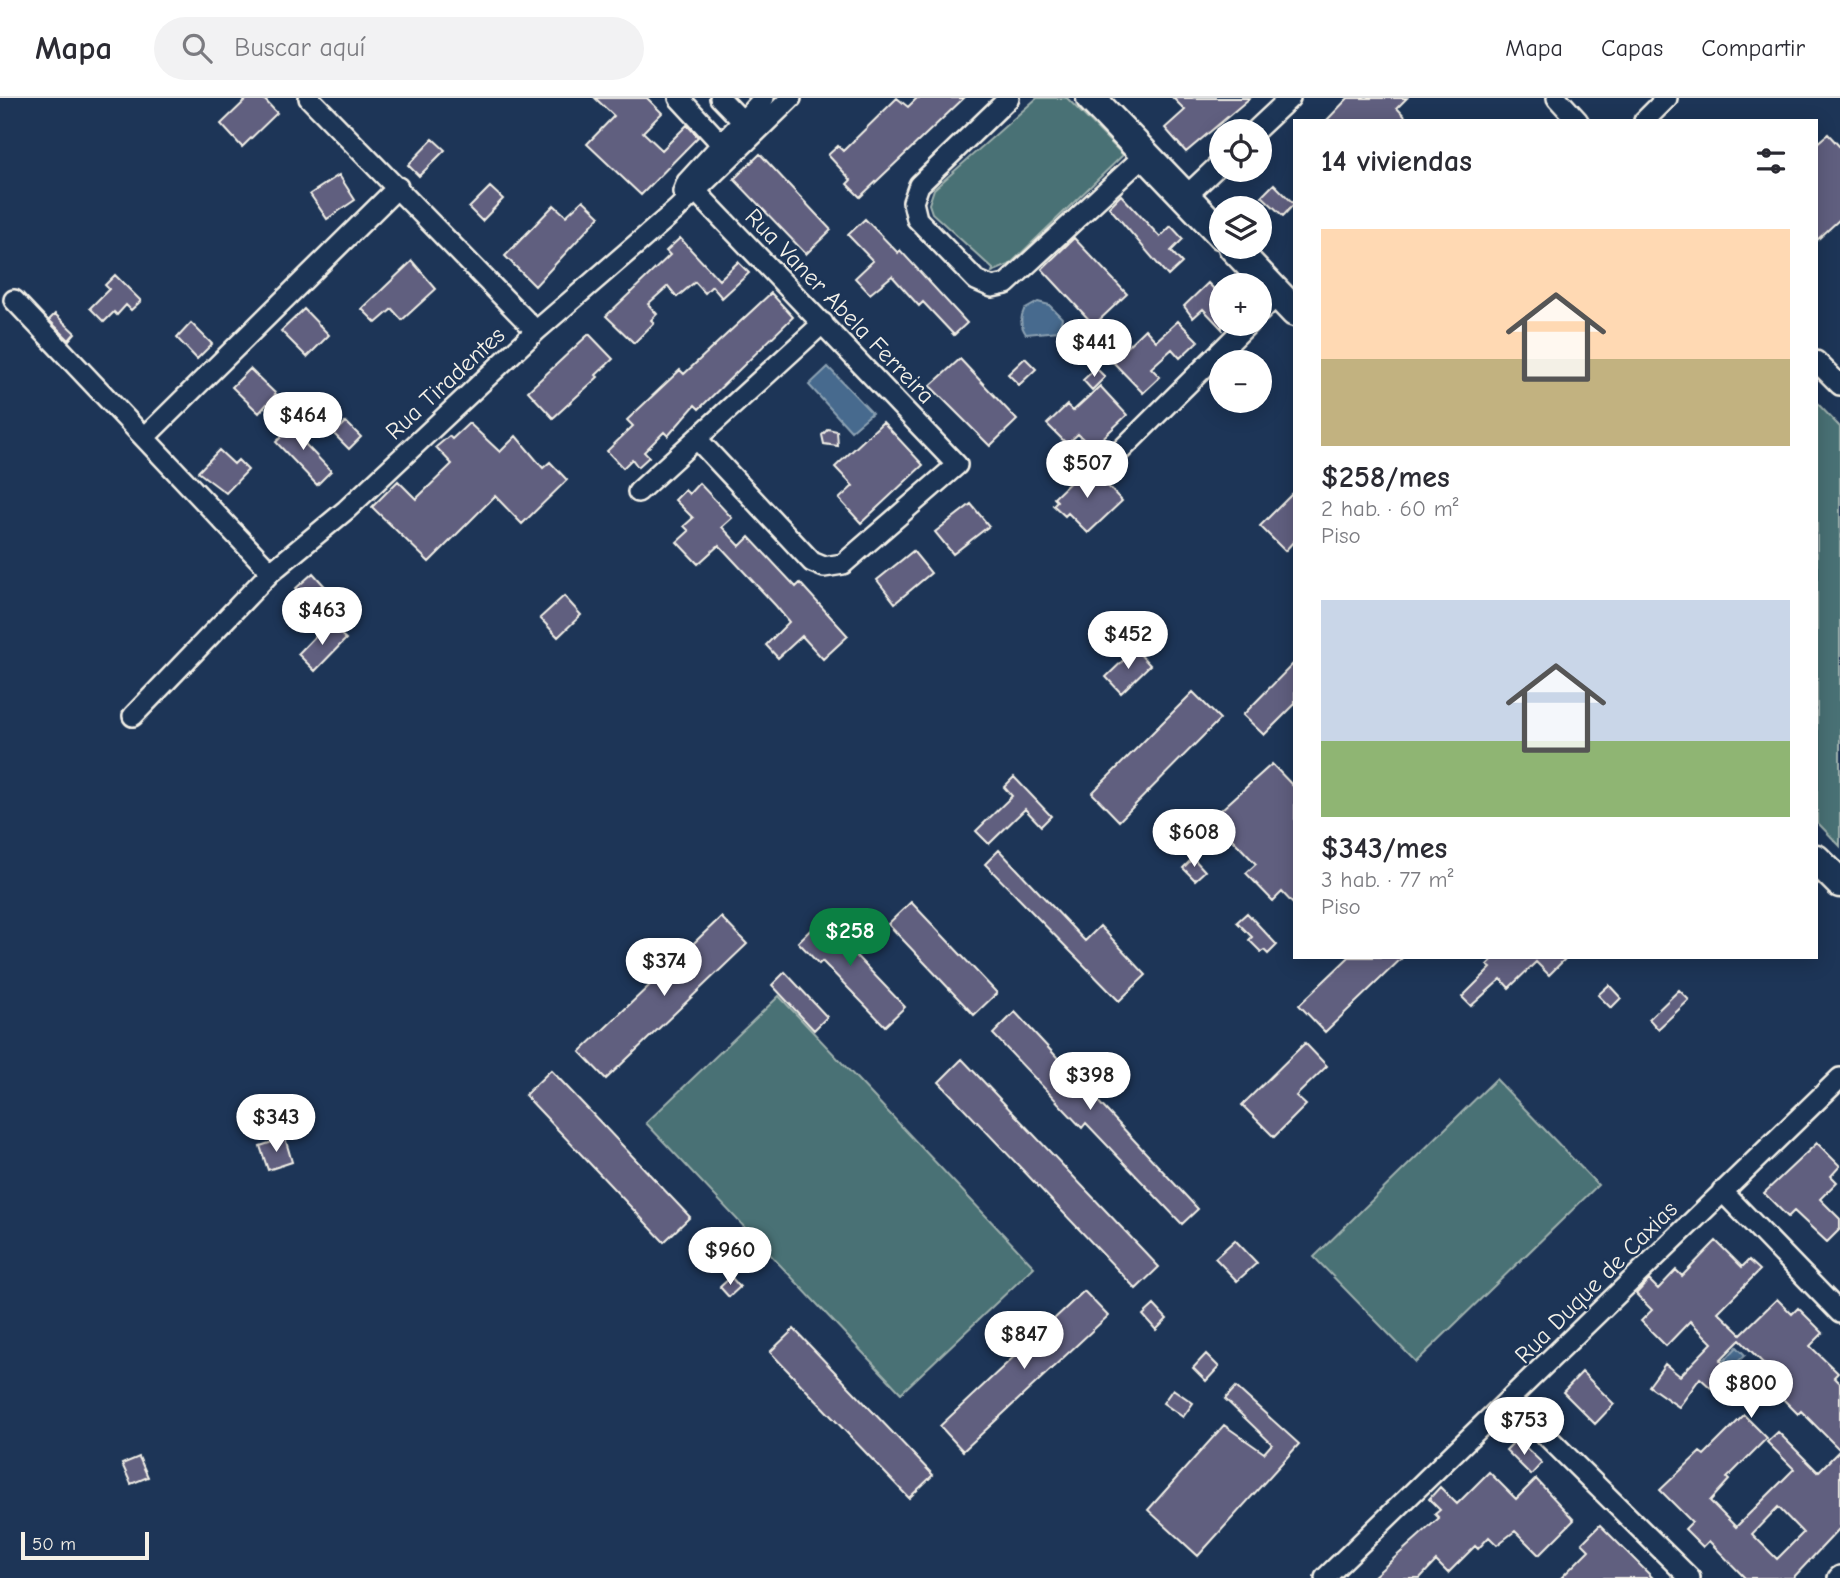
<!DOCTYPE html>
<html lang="es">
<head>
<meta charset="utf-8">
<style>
	body { margin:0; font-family:"Comic Neue",sans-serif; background:#f2f2f3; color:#2b2b33; height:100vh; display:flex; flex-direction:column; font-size:26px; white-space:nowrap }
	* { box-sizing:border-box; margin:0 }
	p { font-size:23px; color:#7c7c81 }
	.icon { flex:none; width:38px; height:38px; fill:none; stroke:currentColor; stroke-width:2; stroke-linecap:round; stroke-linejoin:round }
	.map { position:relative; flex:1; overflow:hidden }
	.side { position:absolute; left:1293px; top:21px; width:525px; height:840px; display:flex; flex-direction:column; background:#fff; border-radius:0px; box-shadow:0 4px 18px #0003 }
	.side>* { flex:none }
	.tools { position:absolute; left:1209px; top:21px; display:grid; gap:14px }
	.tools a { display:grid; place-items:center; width:63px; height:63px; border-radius:50%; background:#fff; box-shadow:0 4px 18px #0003; font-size:35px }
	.scale { position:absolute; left:21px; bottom:18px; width:128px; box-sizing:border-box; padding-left:7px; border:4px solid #f4f1e8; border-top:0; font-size:19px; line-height:24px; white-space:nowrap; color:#f4f1e8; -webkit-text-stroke:5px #1d3557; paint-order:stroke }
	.price { position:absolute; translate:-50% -60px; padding:0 16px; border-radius:24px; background:#fff; color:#222; font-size:23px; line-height:46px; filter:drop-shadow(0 2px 4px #0008) }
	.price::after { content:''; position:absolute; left:50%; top:42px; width:21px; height:16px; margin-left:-10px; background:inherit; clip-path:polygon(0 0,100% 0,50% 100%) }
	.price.current { background:#0b8043; color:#fff }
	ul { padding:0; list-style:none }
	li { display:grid; align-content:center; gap:14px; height:371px; padding:0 28px }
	li span { display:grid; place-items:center; height:217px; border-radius:0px; color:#555 }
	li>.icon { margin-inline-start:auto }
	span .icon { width:126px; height:126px; fill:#fffc; stroke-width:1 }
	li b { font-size:30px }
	h2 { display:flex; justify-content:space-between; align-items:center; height:84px; padding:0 28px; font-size:30px }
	header { display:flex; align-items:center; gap:42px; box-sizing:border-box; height:98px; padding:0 35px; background:#fff; border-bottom:2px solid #e1e1e2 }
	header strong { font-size:33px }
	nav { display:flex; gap:38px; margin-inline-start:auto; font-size:24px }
	.search { width:490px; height:63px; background:#f2f2f3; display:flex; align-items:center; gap:18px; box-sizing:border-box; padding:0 24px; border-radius:38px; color:#7c7c81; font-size:26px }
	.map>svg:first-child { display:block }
</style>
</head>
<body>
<header>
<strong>Mapa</strong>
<div class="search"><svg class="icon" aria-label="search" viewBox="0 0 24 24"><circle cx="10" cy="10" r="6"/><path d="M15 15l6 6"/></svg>Buscar aquí</div>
<nav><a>Mapa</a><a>Capas</a><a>Compartir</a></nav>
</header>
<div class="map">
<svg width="1840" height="1480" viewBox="0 0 1840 1480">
	<rect width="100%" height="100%" fill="#1d3557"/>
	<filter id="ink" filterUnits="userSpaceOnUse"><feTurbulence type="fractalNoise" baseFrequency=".0143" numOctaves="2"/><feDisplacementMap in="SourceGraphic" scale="14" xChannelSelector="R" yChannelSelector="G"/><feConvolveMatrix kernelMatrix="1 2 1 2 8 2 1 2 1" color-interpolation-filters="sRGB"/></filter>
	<g filter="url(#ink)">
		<path fill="#4a7174" stroke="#9fb1ae" stroke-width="2" d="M 1037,0 L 1067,0 L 1123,57 L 1009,167 L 992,174 L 993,171 L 932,115 L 929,106 L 934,91 Z
			M 1817,305 L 1840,329 L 1840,748 L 1817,724 Z
			M 779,898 L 1034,1169 L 901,1295 L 646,1025 Z
			M 1496,981 L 1598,1087 L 1416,1264 L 1314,1159 Z"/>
		<path fill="#466b8e" stroke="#8ca1b2" stroke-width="2" d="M 1038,204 L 1049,207 L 1062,220 L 1059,233 L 1026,236 C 1021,229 1020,220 1024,212 Z
			M 828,269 L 872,315 L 851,333 L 809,287 Z
			M 1737,1249 L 1745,1257 L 1731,1270 L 1724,1263 Z"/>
		<path fill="#615f7f" stroke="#f4f1e8" stroke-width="2" fill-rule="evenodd" d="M 248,0 L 263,0 L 277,15 L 242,49 L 221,26 Z
			M 595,0 L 647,0 L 662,15 L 643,34 L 662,52 L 687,27 L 698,39 L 641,97 L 587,46 L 614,18 Z
			M 897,0 L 908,9 L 917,0 L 964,0 L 860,99 L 847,86 L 851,82 L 828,57 L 838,48 L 843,53 Z
			M 1173,0 L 1250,0 L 1186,54 L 1165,30 L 1185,12 Z
			M 1348,0 L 1407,0 L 1397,10 L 1409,23 L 1326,23 Z
			M 1828,36 L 1840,49 L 1840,121 L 1816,143 L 1816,46 Z
			M 433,41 L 445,52 L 419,78 L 408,67 Z
			M 760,56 L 831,132 L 806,156 L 734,81 Z
			M 339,77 L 355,102 L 327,121 L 310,96 Z
			M 1274,86 L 1294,106 L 1283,118 L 1262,98 Z
			M 490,89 L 503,101 L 482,123 L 469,110 Z
			M 1121,97 L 1160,139 L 1171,128 L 1183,141 L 1171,153 L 1182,165 L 1168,178 L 1109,109 Z
			M 583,102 L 600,118 L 535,188 L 505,158 L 554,107 L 566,118 Z
			M 865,121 L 898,155 L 900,152 L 967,225 L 954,237 L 923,204 L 919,208 L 892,178 L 870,196 L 855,180 L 873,163 L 848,137 Z
			M 680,140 L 719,182 L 738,164 L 749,175 L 722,200 L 712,188 L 705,195 L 695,184 L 677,199 L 668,188 L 648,206 L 657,216 L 651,222 L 654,225 L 634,245 L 606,218 L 670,157 L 666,153 Z
			M 1074,140 L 1127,196 L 1094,227 L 1042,171 Z
			M 412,163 L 436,191 L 402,222 L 392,211 L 376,225 L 362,211 Z
			M 115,177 L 141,203 L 131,212 L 126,207 L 117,217 L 114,214 L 104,224 L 90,210 L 109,191 L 105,187 Z
			M 1208,185 L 1222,199 L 1222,231 L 1203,211 L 1193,220 L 1184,208 Z
			M 771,195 L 793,219 L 699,311 L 695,307 L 668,338 L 664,334 L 644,354 L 649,359 L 638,369 L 632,361 L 623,370 L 607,353 L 633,328 L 627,322 L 680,272 L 684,276 Z
			M 304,211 L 329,237 L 307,259 L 281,233 Z
			M 55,216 L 75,235 L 69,242 L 49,222 Z
			M 1178,223 L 1198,243 L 1180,260 L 1172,251 L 1151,270 L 1160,279 L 1143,295 L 1112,263 L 1145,231 L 1156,243 Z
			M 191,225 L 212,246 L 197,261 L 177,240 Z
			M 589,236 L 613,261 L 596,277 L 598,279 L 553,320 L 528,293 Z
			M 1025,260 L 1036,271 L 1019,287 L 1008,276 Z
			M 960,261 L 1017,322 L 990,348 L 930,288 Z
			M 1096,270 L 1105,279 L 1092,292 L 1083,282 Z
			M 250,271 L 276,296 L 259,315 L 232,289 Z
			M 1100,288 L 1127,317 L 1092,350 L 1078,336 L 1067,346 L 1047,326 L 1067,307 L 1073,313 Z
			M 300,321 L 313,335 L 304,343 L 306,347 L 331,373 L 317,387 L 276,344 Z
			M 346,324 L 361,339 L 349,351 L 334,336 Z
			M 883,324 L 923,367 L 861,425 L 839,401 L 853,388 L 835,369 Z
			M 469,325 L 500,354 L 516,338 L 543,370 L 550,364 L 567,382 L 522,426 L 495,398 L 429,464 L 372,409 L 398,383 L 416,401 L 452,366 L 436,349 L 449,338 L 452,341 Z
			M 828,331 L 837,333 L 838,348 L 824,346 L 822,337 Z
			M 219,352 L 234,366 L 238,362 L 248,372 L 226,395 L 198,374 Z
			M 1088,367 L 1122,403 L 1088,435 L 1068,415 L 1065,418 L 1053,407 L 1057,403 L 1054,400 Z
			M 699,385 L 732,420 L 722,429 L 740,448 L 749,439 L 796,489 L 800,485 L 848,538 L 823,561 L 802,538 L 778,560 L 766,547 L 789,524 L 776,508 L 719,447 L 698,466 L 677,444 L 689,433 L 684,428 L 693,420 L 675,402 L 685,392 L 689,396 Z
			M 1295,393 L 1295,442 L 1285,453 L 1260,428 Z
			M 971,406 L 989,428 L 953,456 L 935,434 Z
			M 913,453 L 931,475 L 895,505 L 877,482 Z
			M 313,475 L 330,494 L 313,510 L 295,491 Z
			M 564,498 L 581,517 L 558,539 L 540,520 Z
			M 324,529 L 329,534 L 333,529 L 346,541 L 315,573 L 298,556 Z
			M 1135,551 L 1150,567 L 1121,595 L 1106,579 Z
			M 1295,564 L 1295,606 L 1264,637 L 1243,617 Z
			M 1193,594 L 1220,621 L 1119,723 L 1092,695 Z
			M 1272,666 L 1295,690 L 1295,808 L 1282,794 L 1273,803 L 1246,775 L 1256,766 L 1212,720 Z
			M 1014,679 L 1051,718 L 1041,728 L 1025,711 L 989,746 L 976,733 L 1012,698 L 1004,689 Z
			M 999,752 L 1085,843 L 1100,828 L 1146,877 L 1119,903 L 985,766 Z
			M 1193,760 L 1205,773 L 1195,782 L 1183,770 Z
			M 911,804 L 997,895 L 974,917 L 888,826 Z
			M 829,814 L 850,837 L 843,844 L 905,909 L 885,928 L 822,863 L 819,866 L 798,844 Z
			M 1247,815 L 1277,847 L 1268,856 L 1264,852 L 1261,854 L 1249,842 L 1252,839 L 1237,824 Z
			M 721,819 L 747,846 L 606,981 L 580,954 Z
			M 1349,859 L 1403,859 L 1325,934 L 1299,907 Z
			M 1495,859 L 1567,859 L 1549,877 L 1536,864 L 1509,890 L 1501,881 L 1471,908 L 1462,899 L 1491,870 L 1487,867 Z
			M 785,874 L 827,919 L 814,932 L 772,887 Z
			M 1609,887 L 1621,900 L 1611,910 L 1598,897 Z
			M 1679,892 L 1689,902 L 1658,931 L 1649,921 Z
			M 1015,914 L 1198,1111 L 1182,1126 L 1086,1025 L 1082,1030 L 993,936 Z
			M 1305,945 L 1327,968 L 1296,998 L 1306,1007 L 1274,1039 L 1242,1007 Z
			M 962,961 L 1159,1169 L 1136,1191 L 939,984 Z
			M 551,972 L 690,1119 L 664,1144 L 525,997 Z
			M 285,1040 L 292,1064 L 268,1072 L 260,1048 Z
			M 1817,1045 L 1840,1068 L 1831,1078 L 1837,1084 L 1820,1101 L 1840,1121 L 1840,1131 L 1827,1144 L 1794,1113 L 1788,1119 L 1764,1095 Z
			M 1235,1142 L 1257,1165 L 1237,1183 L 1215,1160 Z
			M 1716,1143 L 1742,1169 L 1749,1162 L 1760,1172 L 1718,1214 L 1741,1236 L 1777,1201 L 1792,1216 L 1798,1210 L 1823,1235 L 1810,1248 L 1838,1275 L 1834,1279 L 1840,1285 L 1840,1430 L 1793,1480 L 1745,1480 L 1709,1443 L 1703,1449 L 1685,1431 L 1692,1424 L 1660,1392 L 1700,1354 L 1704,1357 L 1744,1317 L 1767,1340 L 1727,1380 L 1729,1382 L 1710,1403 L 1736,1429 L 1794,1371 L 1767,1344 L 1778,1334 L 1818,1374 L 1840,1352 L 1801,1313 L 1798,1316 L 1774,1292 L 1782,1284 L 1740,1242 L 1720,1262 L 1729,1271 L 1711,1290 L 1700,1280 L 1679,1309 L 1649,1288 L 1665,1266 L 1680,1278 L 1712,1245 L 1690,1223 L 1666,1248 L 1641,1223 L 1652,1212 L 1636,1196 L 1649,1182 L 1658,1191 L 1676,1172 L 1682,1178 ZM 1778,1409 L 1803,1435 L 1777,1461 L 1752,1436 Z
			M 731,1179 L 740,1189 L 729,1199 L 720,1189 Z
			M 1084,1193 L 1108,1218 L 963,1353 L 940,1328 Z
			M 1154,1207 L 1167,1221 L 1156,1232 L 1143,1217 Z
			M 794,1231 L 933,1377 L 909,1400 L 770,1254 Z
			M 1206,1256 L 1219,1269 L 1206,1283 L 1193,1270 Z
			M 1582,1274 L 1614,1306 L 1595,1326 L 1563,1294 Z
			M 1236,1289 L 1299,1346 L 1198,1458 L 1148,1412 L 1224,1327 L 1264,1355 L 1272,1346 L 1225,1301 Z
			M 1173,1291 L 1193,1305 L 1183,1319 L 1163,1305 Z
			M 1517,1341 L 1542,1365 L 1531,1377 L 1506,1352 Z
			M 139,1359 L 148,1379 L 131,1386 L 122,1366 Z
			M 1489,1374 L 1516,1401 L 1536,1381 L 1574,1422 L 1539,1457 L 1515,1433 L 1497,1447 L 1489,1439 L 1478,1451 L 1475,1448 L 1448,1475 L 1436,1463 L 1420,1480 L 1372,1480 L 1439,1420 L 1435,1416 L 1440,1412 L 1429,1401 L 1440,1389 L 1457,1406 Z
			M 1600,1427 L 1653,1480 L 1561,1480 L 1589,1452 L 1582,1445 Z"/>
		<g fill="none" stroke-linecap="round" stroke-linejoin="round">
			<g stroke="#f4f1e8" stroke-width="24">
				<path id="street" d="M 309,0 L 536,233
					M 679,0 L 728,53
					M 720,0 L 751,32
					M 1009,0 L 919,87 L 913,104 L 917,121 L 976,182 L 992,189 L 1006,186 L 1146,56
					M 1557,0 L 1578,23
					M 1644,23 L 1667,0
					M 1255,33 L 1290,0
					M 687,84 L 957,367 L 843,466 L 824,469 L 812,464 L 697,341
					M 683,94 L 687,84 L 764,0
					M 1185,99 L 1222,64
					M 14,202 L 271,474
					M 1260,214 L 1278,196
					M 1816,263 L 1840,287
					M 145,339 L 398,89
					M 1106,367 L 1248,226
					M 638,394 L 823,225
					M 133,618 L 271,474 L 346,412 L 536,233 L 676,112 L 791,0
					M 1722,1093 L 1840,1215
					M 1510,1302 L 1690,1480
					M 1325,1480 L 1840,980
					M 1838,1480 L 1840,1478"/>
			</g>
			<g stroke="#f4f1e8" stroke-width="33">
				<path id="secondary" d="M 1091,0 L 1222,137
					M 1233,149 L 1295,214
					M 1816,761 L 1840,785"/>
			</g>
			<use href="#street" stroke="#1d3557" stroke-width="19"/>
			<use href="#secondary" stroke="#1d3557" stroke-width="28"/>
		</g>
	</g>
	<g text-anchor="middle" stroke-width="5" stroke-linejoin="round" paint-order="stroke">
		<g font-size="24" fill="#f4f1e8" stroke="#1d3557">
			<text transform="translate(840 208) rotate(46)" y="8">Rua Vaner Abela Ferreira</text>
			<text transform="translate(445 285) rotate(-43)" y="8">Rua Tiradentes</text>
			<text transform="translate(1596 1184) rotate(-45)" y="8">Rua Duque de Caxias</text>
		</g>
	</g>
</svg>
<div class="tools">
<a><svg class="icon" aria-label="locate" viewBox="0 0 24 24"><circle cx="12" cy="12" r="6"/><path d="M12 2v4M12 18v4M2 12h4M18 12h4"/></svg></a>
<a><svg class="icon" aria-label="layers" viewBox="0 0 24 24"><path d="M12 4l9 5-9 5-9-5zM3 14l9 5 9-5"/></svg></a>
<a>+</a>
<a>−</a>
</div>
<div class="scale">50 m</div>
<b class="price" style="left:1094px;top:281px">$441</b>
<b class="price" style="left:303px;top:354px">$464</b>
<b class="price" style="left:1087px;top:402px">$507</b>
<b class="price" style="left:322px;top:549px">$463</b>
<b class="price" style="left:1128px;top:573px">$452</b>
<b class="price" style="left:1194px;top:771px">$608</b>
<b class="price current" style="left:850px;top:870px">$258</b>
<b class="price" style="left:664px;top:900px">$374</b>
<b class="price" style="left:1090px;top:1014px">$398</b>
<b class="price" style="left:276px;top:1056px">$343</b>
<b class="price" style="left:730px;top:1189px">$960</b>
<b class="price" style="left:1024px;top:1273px">$847</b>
<b class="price" style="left:1751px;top:1322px">$800</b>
<b class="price" style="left:1524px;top:1359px">$753</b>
<section class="side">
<h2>14 viviendas<svg class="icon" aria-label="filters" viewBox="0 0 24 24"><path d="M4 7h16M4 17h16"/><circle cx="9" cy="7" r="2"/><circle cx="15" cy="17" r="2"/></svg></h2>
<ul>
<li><span style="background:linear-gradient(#ffd9b3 60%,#c2b280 0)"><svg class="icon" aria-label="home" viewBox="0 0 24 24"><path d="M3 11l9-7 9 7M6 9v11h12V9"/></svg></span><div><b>$258/mes</b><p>2 hab. · 60 m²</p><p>Piso</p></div></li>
<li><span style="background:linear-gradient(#c9d6e8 65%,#8fb573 0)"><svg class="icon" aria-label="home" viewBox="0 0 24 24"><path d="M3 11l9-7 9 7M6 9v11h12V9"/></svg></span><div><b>$343/mes</b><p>3 hab. · 77 m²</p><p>Piso</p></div></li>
</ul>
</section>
</div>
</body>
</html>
